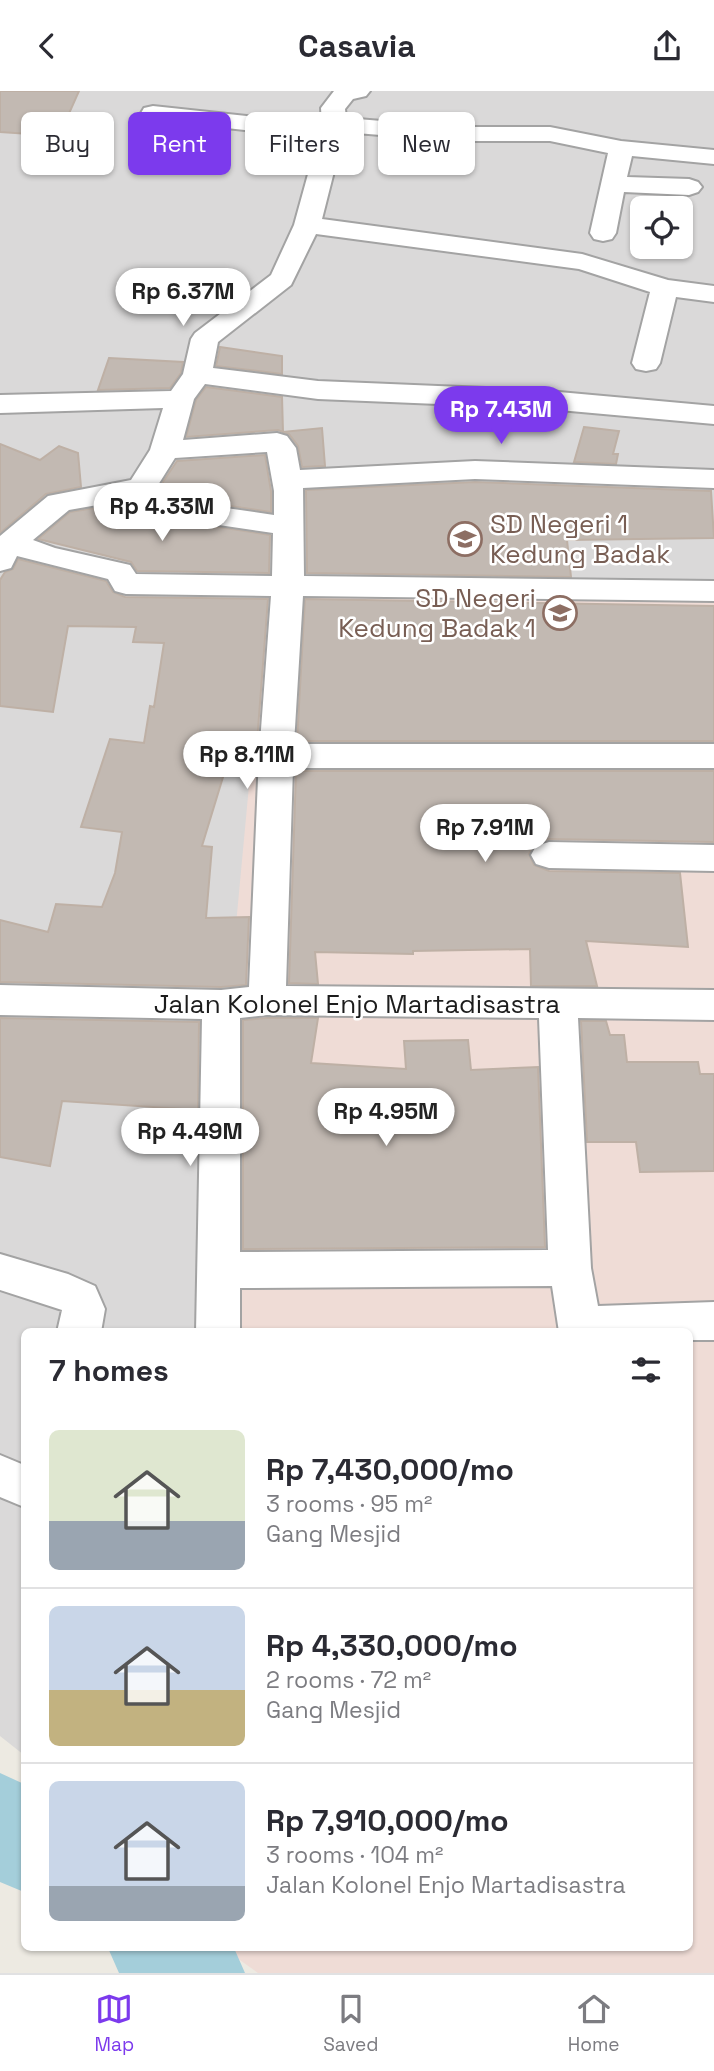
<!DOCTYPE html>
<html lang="en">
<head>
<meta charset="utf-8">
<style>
	body { margin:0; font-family:"Space Grotesk",sans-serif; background:#f7f7f7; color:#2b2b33; height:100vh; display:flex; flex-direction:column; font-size:26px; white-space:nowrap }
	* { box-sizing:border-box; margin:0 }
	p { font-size:23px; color:#7c7c81 }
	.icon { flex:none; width:38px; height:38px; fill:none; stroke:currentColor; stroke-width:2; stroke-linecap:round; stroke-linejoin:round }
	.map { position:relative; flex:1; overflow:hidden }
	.sheet { position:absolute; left:21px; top:1237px; width:672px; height:623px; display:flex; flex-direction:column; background:#fff; border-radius:10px; box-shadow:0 2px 5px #0004 }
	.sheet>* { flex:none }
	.guide { position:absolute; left:21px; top:21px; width:672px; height:63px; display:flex; gap:14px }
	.buttons { position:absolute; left:630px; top:105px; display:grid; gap:14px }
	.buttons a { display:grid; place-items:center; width:63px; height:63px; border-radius:10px; background:#fff; box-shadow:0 2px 5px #0004; font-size:35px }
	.price { position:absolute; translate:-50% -60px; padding:0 16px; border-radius:24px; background:#fff; color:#222; font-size:23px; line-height:46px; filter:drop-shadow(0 2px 4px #0008) }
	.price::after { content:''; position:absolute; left:50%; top:42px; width:21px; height:16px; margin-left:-10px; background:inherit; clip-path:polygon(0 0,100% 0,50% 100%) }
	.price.active { background:#7c3aed; color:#fff }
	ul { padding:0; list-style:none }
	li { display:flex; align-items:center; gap:21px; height:175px; padding:0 28px }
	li+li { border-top:2px solid #e1e1e2 }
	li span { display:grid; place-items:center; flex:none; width:196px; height:140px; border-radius:10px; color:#555 }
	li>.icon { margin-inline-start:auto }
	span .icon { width:84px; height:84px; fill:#fffc; stroke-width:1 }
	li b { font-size:30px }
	h2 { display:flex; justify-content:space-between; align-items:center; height:84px; padding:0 28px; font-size:30px }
	.tag { padding:0 24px; border-radius:10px; background:#fff; box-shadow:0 2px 5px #0004; font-size:24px; line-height:63px }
	.tag.active { background:#7c3aed; color:#fff }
	header { display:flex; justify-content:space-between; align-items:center; height:91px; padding:0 28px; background:#fff; font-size:32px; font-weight:600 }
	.tab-bar { display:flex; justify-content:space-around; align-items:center; height:98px; border-top:2px solid #e1e1e2; background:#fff; font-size:19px; color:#7c7c81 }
	.tab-bar a { display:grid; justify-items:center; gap:4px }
	.tab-bar .active { color:#7c3aed }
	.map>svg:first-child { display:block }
</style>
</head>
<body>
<header><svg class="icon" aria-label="back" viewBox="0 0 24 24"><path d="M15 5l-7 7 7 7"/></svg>Casavia<svg class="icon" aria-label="share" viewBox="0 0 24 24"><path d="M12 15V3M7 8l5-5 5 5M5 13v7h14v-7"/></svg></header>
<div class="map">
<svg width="714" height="1882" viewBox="0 0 714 1882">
	<rect width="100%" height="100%" fill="#edeae2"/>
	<path fill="#dad9d9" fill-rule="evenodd" d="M 0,0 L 714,0 L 714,1882 L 690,1857 L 690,1241 L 24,1241 L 24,1664 L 0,1645 ZM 642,117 L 681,117 L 681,156 L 642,156 Z"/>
	<path fill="#efdcd6" d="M 268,491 L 714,494 L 714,1882 L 258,1882 L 223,1857 L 690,1857 L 690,1241 L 198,1241 Z"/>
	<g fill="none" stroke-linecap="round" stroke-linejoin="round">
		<path fill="#a4ceda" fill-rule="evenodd" d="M 0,1682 L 24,1693 L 24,1801 L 0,1791 Z
			M 108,1857 L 234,1857 L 245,1882 L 119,1882 Z"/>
	</g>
	<path fill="#c2b9b2" stroke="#beb0a5" stroke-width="2" d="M 0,0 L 79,0 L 59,45 L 0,41 Z
		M 220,256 L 282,265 L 282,283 L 216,275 Z
		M 109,267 L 183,271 L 181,282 L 170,297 L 98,299 Z
		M 206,296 L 282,306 L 283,341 L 322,337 L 325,375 L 302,376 L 298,355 L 289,343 L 278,339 L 186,346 L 196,309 Z
		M 584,336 L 619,340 L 613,363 L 618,363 L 616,373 L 574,371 Z
		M 0,353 L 40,369 L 59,355 L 78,362 L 81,396 L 46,403 L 0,442 Z
		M 265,364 L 271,400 L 271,421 L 160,405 L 163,391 L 177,370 Z
		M 475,391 L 711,400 L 714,447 L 567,449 L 571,486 L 307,482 L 306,399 Z
		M 94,417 L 270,444 L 269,482 L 137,480 L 131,471 L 38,448 L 70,421 Z
		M 18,468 L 106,490 L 113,501 L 125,506 L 268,508 L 257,651 L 234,650 L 202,755 L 212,756 L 206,827 L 249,826 L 246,894 L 221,896 L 0,891 L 0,829 L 48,841 L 56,813 L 102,816 L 115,782 L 122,741 L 81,736 L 110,648 L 144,652 L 150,615 L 154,616 L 164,552 L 133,551 L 136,536 L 68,535 L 53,621 L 0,615 L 0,489 L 5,481 L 13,478 Z
		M 305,508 L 714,515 L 714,650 L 297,650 Z
		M 296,680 L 714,680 L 714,751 L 549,748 L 535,752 L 529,763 L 534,774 L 549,780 L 680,782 L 688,856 L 586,850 L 597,895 L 531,895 L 530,858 L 413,860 L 413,863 L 315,861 L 318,893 L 289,892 Z
		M 0,927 L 199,931 L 198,1019 L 62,1010 L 50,1075 L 0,1066 Z
		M 267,927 L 318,927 L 311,972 L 406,978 L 404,950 L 468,949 L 471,979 L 538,976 L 545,1156 L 243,1158 L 243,929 Z
		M 581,930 L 606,930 L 610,944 L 624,944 L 627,971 L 698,971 L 700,983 L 714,983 L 714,1080 L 640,1081 L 636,1051 L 587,1051 Z"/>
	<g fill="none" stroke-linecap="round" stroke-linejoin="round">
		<g stroke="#a3a3a3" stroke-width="4">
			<path id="minor" d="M 334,0 L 370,0 L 366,5 L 353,8 L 345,18 L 346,27 L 453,36 L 550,36 L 621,50 L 714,59 L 714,73 L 632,65 L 627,86 L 689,88 L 698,91 L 702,96 L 698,101 L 689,104 L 624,101 L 616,142 L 612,148 L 603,150 L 594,148 L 590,142 L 608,62 L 550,50 L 453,50 L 344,41 L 322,128 L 582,163 L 668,189 L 714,195 L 714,211 L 676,206 L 660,272 L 656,278 L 646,280 L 636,278 L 632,272 L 650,201 L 579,178 L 316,143 L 291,194 L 218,251 L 213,277 L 318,290 L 537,299 L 714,315 L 714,333 L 537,317 L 318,308 L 205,293 L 194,308 L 183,349 L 277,342 L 287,345 L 296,357 L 300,379 L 475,370 L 714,379 L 714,397 L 475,388 L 303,397 L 304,485 L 714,490 L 714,510 L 303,505 L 294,653 L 714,653 L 714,677 L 293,677 L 286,895 L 714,899 L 714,929 L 578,927 L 591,1177 L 598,1215 L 714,1211 L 714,1249 L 690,1249 L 690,1241 L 559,1241 L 552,1195 L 240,1197 L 240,1241 L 196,1241 L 202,928 L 0,924 L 0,894 L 221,899 L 249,896 L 259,665 L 271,505 L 126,503 L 115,500 L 108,488 L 17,465 L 11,477 L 0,480 L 0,445 L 48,405 L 131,389 L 150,359 L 163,317 L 0,322 L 0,304 L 171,300 L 183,283 L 191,248 L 195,242 L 271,184 L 294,134 L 318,47 L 153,29 L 144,27 L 141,22 L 144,17 L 153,15 L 322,33 L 321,17 ZM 267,361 L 274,400 L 274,424 L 144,405 L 153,402 L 175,367 ZM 103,413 L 106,417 L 117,419 L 273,442 L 272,485 L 136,483 L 130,474 L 55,457 L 33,449 L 69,419 ZM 267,924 L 539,927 L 548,1159 L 240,1161 L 240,927 Z
				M 549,751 L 714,754 L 714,780 L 549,777 L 536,773 L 531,764 L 536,755 Z
				M 0,1163 L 68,1183 L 95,1195 L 105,1218 L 101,1241 L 57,1241 L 62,1219 L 0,1199 Z
				M 0,1364 L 24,1374 L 24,1416 L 0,1406 Z"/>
		</g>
		<use href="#minor" fill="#fff" fill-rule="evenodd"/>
	</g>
	<defs>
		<g id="school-ring" transform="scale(1.75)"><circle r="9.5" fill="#fff" stroke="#8d6e63" stroke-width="1.5"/><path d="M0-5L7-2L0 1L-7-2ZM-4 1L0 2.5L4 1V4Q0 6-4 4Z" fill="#8d6e63"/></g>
	</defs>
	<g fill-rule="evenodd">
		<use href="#school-ring" x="465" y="448"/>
		<use href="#school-ring" x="560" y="522"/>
	</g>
	<g text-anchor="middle" stroke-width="5" stroke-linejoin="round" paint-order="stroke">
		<g font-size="26" fill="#785e54" stroke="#fff" text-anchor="start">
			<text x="490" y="442">SD Negeri 1<tspan x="490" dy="30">Kedung Badak</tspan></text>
			<text x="536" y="516" text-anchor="end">SD Negeri<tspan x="536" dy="30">Kedung Badak 1</tspan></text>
		</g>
		<g font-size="26" fill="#1c1c1c" stroke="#fff">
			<text x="357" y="922">Jalan Kolonel Enjo Martadisastra</text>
		</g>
	</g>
</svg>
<div class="buttons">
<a><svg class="icon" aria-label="locate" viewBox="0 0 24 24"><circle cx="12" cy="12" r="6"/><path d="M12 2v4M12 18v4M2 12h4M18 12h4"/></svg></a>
</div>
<b class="price" style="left:183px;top:237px">Rp 6.37M</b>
<b class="price active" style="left:501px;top:355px">Rp 7.43M</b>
<b class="price" style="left:162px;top:452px">Rp 4.33M</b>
<b class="price" style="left:247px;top:700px">Rp 8.11M</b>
<b class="price" style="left:485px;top:773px">Rp 7.91M</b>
<b class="price" style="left:386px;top:1057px">Rp 4.95M</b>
<b class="price" style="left:190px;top:1077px">Rp 4.49M</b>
<div class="guide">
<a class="tag">Buy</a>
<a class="tag active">Rent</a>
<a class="tag">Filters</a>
<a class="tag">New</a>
</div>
<section class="sheet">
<h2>7 homes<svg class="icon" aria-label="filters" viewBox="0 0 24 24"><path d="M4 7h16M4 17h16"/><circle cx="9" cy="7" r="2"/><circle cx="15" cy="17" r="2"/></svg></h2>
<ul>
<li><span style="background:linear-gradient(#dfe7d0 65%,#9aa5b1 0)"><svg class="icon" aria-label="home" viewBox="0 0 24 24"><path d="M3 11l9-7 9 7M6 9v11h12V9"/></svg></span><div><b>Rp 7,430,000/mo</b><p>3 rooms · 95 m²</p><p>Gang Mesjid</p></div></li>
<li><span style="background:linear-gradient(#c9d6e8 60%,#c2b280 0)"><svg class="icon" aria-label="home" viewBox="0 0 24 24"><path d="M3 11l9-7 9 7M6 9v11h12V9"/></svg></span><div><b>Rp 4,330,000/mo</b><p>2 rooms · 72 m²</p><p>Gang Mesjid</p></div></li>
<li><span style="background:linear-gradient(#c9d6e8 75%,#9aa5b1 0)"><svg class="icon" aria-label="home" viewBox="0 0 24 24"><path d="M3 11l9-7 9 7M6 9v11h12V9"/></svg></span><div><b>Rp 7,910,000/mo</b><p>3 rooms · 104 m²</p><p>Jalan Kolonel Enjo Martadisastra</p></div></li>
</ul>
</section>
</div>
<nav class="tab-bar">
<a class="active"><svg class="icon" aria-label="map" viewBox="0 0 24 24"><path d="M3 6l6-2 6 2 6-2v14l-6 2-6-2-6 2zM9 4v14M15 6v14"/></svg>Map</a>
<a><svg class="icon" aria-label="saved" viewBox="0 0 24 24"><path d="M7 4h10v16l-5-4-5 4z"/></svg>Saved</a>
<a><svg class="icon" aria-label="home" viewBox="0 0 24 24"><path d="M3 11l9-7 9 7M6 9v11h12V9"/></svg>Home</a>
</nav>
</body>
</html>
